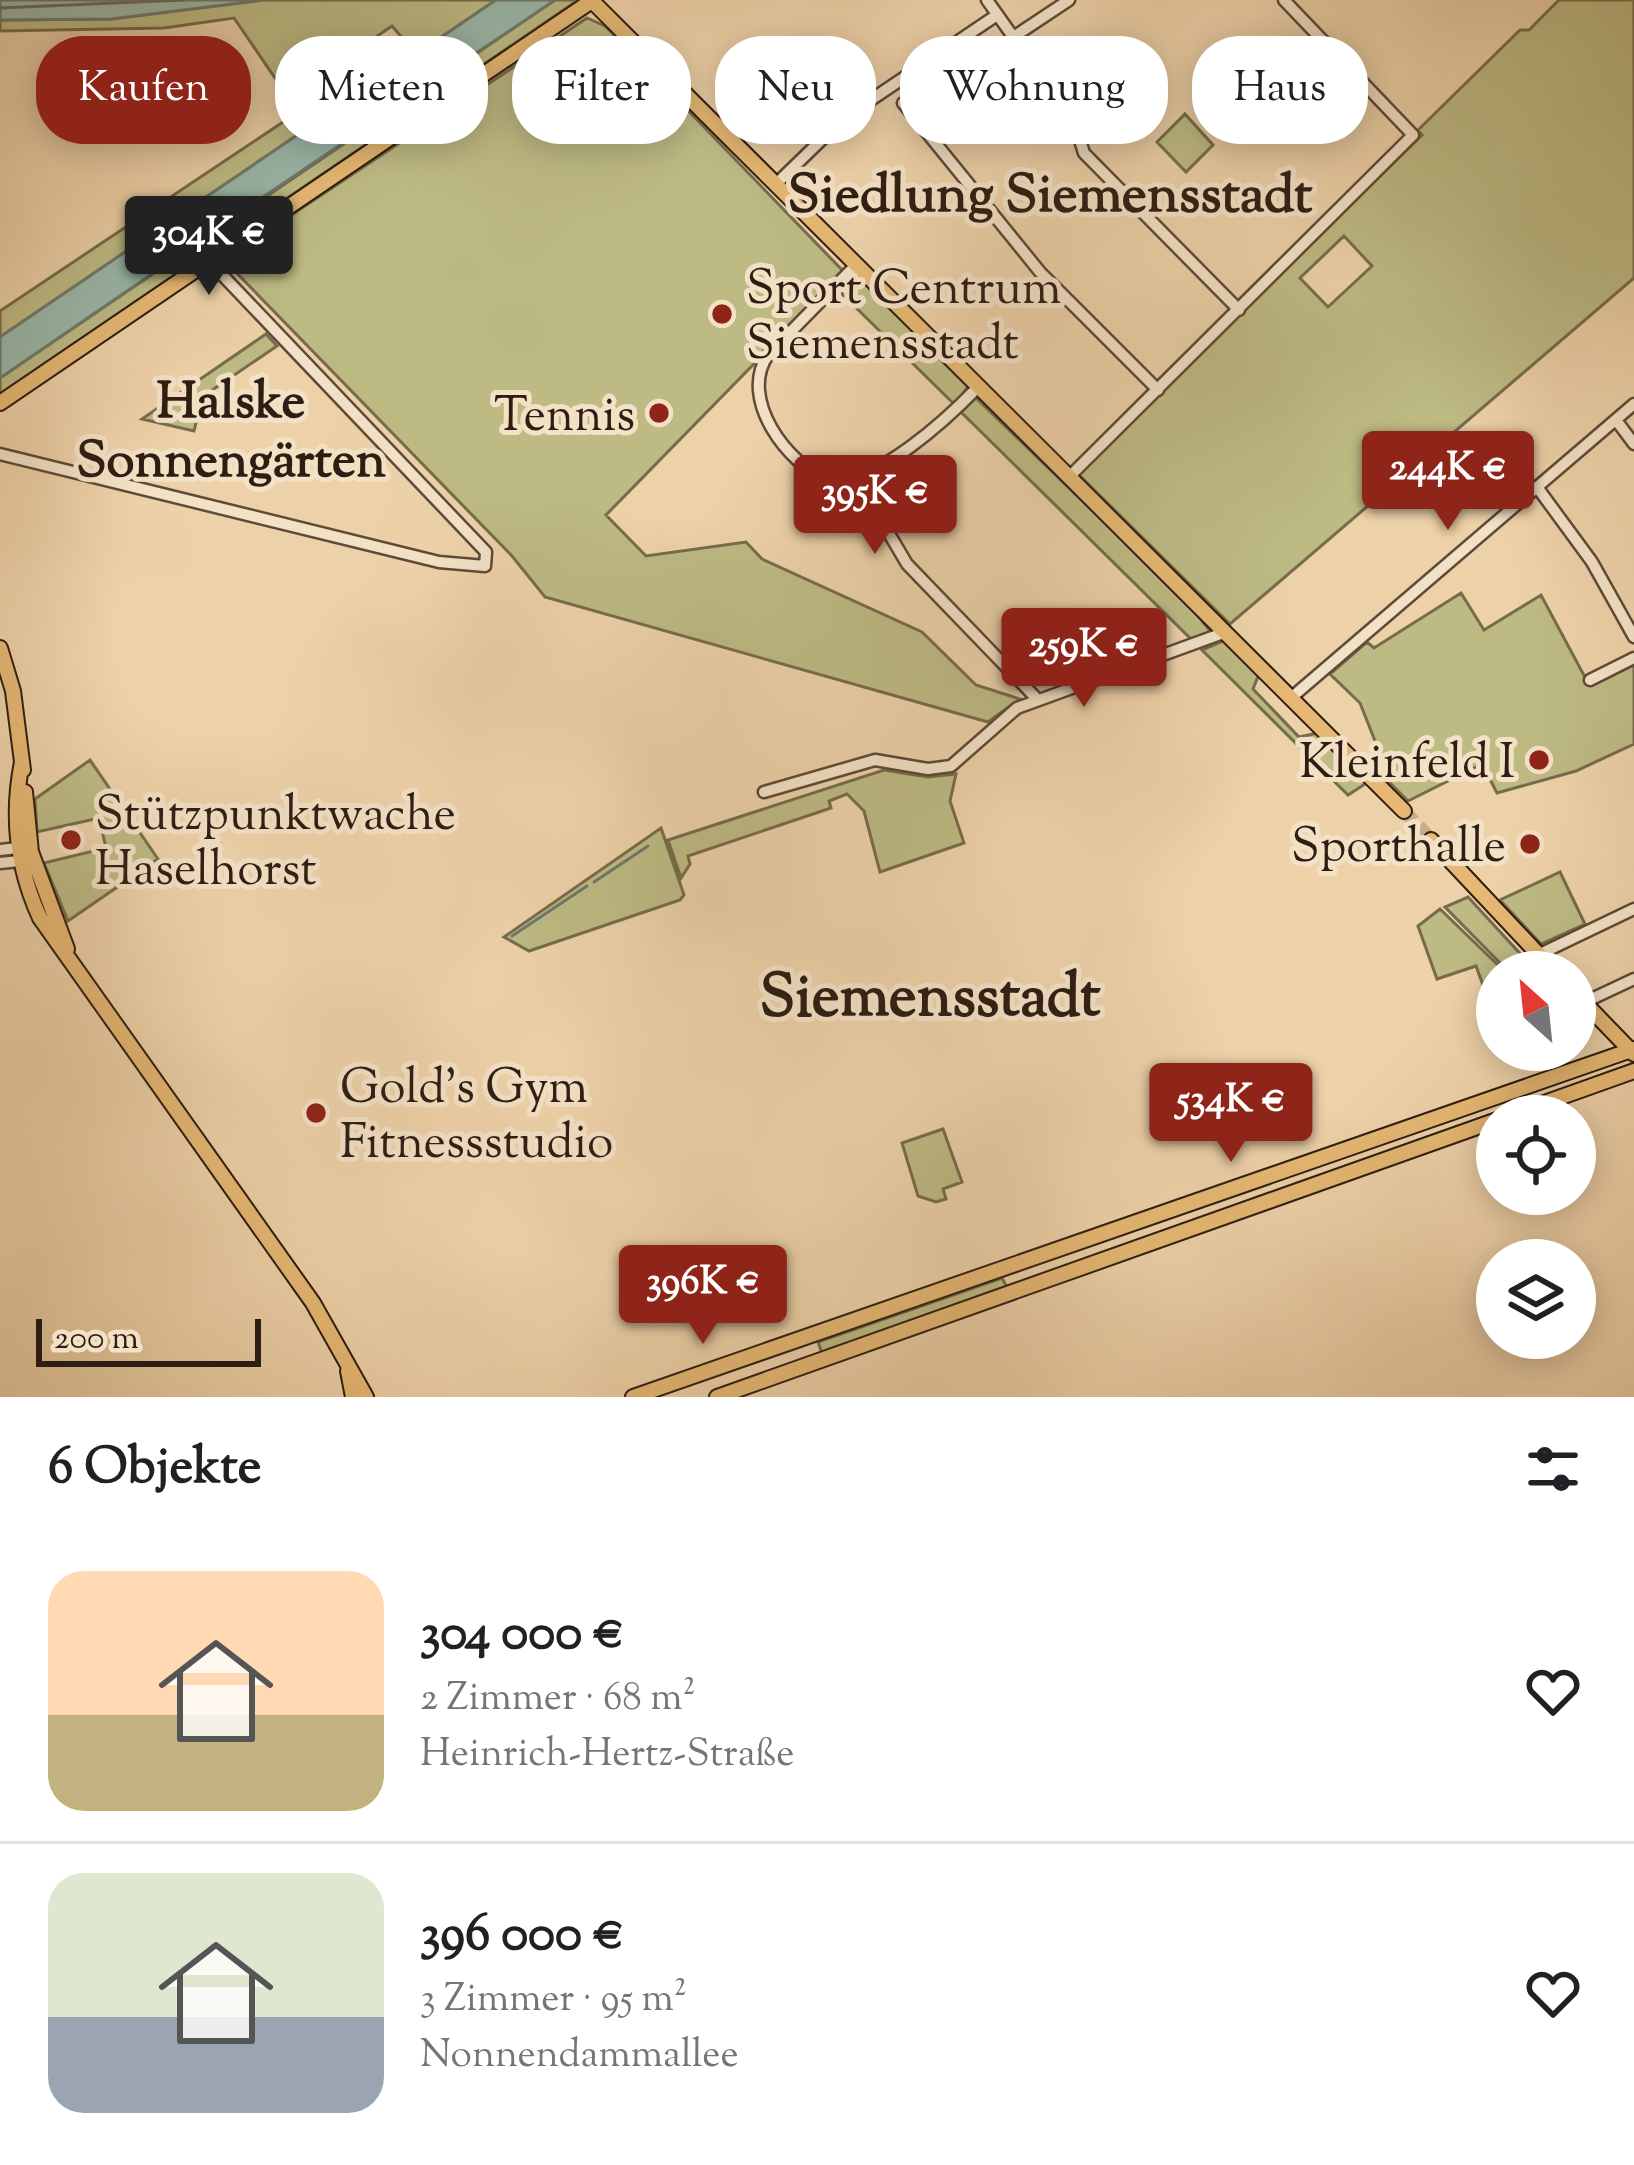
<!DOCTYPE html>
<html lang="de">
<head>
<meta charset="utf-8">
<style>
	body { margin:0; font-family:"Sorts Mill Goudy",serif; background:#f6f6f6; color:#202124; height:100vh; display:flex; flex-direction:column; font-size:45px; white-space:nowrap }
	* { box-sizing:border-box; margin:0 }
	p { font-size:39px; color:#757577 }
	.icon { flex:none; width:66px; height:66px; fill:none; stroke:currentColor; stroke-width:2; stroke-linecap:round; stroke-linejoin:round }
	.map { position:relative; height:1397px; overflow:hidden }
	.details { display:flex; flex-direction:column; background:#fff; flex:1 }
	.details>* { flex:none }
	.hud { position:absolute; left:36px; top:36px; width:1563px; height:108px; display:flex; gap:24px }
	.needle { width:78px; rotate:333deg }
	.controls { position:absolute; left:1476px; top:951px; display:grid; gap:24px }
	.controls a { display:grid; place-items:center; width:120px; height:120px; border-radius:50%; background:#fff; box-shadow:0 6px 30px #0003; font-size:60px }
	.scale { position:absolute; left:36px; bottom:30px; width:225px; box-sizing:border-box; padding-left:12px; border:6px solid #2e1d12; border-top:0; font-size:33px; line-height:42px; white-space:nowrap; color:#2e1d12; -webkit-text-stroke:9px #f3e1c6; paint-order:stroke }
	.price { position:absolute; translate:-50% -102px; padding:0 27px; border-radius:12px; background:#8f2418; color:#fff; font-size:39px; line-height:78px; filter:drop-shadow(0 3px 6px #0008) }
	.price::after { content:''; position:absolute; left:50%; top:72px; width:36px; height:27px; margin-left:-18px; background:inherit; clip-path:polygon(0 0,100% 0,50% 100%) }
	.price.selected { background:#222; color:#fff }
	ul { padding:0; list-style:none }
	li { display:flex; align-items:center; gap:36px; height:300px; padding:0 48px }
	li+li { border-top:3px solid #e0e0e0 }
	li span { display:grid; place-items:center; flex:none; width:336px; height:240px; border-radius:36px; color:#555 }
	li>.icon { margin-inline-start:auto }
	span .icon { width:144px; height:144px; fill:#fffc; stroke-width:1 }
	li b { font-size:51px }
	h2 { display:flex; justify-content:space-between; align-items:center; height:144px; padding:0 48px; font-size:51px }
	.chip { padding:0 42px; border-radius:48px; background:#fff; box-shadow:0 6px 30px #0003; font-size:42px; line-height:108px }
	.chip.selected { background:#8f2418; color:#fff }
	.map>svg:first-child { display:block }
</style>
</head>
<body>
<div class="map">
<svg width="1634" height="1397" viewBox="0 0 1634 1397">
	<rect width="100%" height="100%" fill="#edd1a8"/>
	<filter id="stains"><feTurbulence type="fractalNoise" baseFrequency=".00167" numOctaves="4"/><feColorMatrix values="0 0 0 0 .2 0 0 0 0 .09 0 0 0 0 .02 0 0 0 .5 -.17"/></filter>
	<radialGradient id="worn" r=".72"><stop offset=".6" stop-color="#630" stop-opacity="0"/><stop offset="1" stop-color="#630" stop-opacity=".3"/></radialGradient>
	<path fill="#bdba84" stroke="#766c4b" stroke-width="3" fill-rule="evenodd" d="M 264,0 L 496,0 L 416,54 L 392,26 L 288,97 L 234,18 L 164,28 L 0,31 L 0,20 L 111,19 Z
		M 555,0 L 578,0 L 0,394 L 0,378 Z
		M 1559,0 L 1634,0 L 1634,278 L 1230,624 L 1076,472 L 1422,135 L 1418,130 L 1520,30 L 1529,30 ZM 1344,236 L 1372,266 L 1328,307 L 1300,278 Z
		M 587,18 L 605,26 L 645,66 L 844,272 L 606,515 L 646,556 L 746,542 L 762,559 L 922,632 L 976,685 L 1020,699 L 988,722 L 545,597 L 512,556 L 224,260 Z
		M 298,112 L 305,130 L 0,337 L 0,311 Z
		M 1185,114 L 1213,145 L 1186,172 L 1157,142 Z
		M 859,277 L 968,386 L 955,405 L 839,291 Z
		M 266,334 L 277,346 L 202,397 L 194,431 L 142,419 Z
		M 976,398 L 1186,601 L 1211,632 L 1191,639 L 961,412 Z
		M 1461,593 L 1484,630 L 1541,595 L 1587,681 L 1634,658 L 1634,744 L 1576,771 L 1497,793 L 1482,764 L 1408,801 L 1369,762 L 1379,751 L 1360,703 L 1330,674 L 1367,642 L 1374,648 Z
		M 1225,640 L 1259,674 L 1253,689 L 1299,737 L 1318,733 L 1368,782 L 1348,795 L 1202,650 Z
		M 90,760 L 158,859 L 68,921 L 44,863 L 106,848 L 99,818 L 37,832 L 35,799 Z
		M 884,770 L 928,777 L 956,774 L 950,801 L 964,843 L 880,872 L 864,811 L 847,794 L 829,801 L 831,808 L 688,856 L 690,864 L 681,878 L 668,840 Z
		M 661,828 L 684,895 L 680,900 L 529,951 L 504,937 Z
		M 1560,872 L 1585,924 L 1541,944 L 1500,900 Z
		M 1468,897 L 1525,959 L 1517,972 L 1509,972 L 1445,907 Z
		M 1440,909 L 1505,972 L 1497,972 L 1497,980 L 1483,985 L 1476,966 L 1437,979 L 1418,926 Z
		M 943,1129 L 962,1182 L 943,1189 L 946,1199 L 936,1202 L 918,1196 L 902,1143 Z
		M 1002,1278 L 1007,1287 L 822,1353 L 818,1342 Z"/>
	<path fill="#99b7a9" stroke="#6e796d" stroke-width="3" d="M 0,0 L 264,0 L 111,19 L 0,20 Z
		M 496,0 L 555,0 L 220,226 L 222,233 L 216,230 L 0,378 L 0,337 Z"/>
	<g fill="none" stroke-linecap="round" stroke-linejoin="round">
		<path stroke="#646a5e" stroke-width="3" d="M 0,8 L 183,0"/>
		<path stroke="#6e796d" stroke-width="3" d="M 594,882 L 648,846
			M 512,936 L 587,886"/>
		<path stroke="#c7ad8a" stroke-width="14" stroke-dasharray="14 7" stroke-linecap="butt" d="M 1404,811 L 1431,840"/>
		<g stroke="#5e4a38" stroke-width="15">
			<path id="minor" d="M 987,0 L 1075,124 L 1084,153 L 1239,310
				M 1012,38 L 1069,0
				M 903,103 L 1040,272 L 1158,390
				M 775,185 L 844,118 L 997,15
				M 855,266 L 768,355 C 738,398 787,465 830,481 C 877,484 947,419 978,387
				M 1616,420 L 1634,444
				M 0,454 L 439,562 L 485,566 L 486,552 L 208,260
				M 855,476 L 907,564 L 1038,700
				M 1070,476 L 1413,135 L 1284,0
				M 1537,487 L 1592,562 L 1634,637
				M 1590,680 L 1634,658
				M 1292,697 L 1634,404
				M 764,792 L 875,760 L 928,769 L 951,766 L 1017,708 L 1226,632
				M 0,850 L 18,848
				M 0,863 L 19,861
				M 1538,955 L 1634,909
				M 1585,1002 L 1634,979"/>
		</g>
		<g stroke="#2e1d12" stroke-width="18">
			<path id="major" d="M 592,1 L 1404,811
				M 0,403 L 593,0
				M 0,648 L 13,691 L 23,770
				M 22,762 C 11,817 17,868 40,918 L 313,1303 L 366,1397
				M 25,792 L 31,852 L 67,949
				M 1431,840 L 1555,972
				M 1575,993 L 1634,1054
				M 1508,1116 L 1634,1071
				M 348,1371 L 353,1397
				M 633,1397 L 1634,1049
				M 717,1397 L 1497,1120"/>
		</g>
		<use href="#minor" stroke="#f3e1c6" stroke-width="10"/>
		<use href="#major" stroke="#e6b874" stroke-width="14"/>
	</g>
	<g fill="#8f2418" stroke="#f3e1c6" stroke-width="4.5">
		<circle cx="722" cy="314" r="12"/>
		<circle cx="659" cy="413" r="12"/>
		<circle cx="1539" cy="760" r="12"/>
		<circle cx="71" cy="840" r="12"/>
		<circle cx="1530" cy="844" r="12"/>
		<circle cx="316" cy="1113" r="12"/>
	</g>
	<g text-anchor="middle" stroke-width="10" stroke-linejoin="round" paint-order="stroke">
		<g font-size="48" fill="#2e1d12" stroke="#f3e1c6" text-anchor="start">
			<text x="746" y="303">Sport Centrum<tspan x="746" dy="55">Siemensstadt</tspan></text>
			<text x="635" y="430" text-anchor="end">Tennis</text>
			<text x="1515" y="777" text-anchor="end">Kleinfeld I</text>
			<text x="95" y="829">Stützpunktwache<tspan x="95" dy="55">Haselhorst</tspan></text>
			<text x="1506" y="861" text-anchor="end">Sporthalle</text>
			<text x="340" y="1102">Gold's Gym<tspan x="340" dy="55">Fitnessstudio</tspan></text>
		</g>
		<g font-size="51" font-weight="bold" fill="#2e1d12" stroke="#f3e1c6">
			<text x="231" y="417">Halske<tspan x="231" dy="59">Sonnengärten</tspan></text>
		</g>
		<g font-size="54" font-weight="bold" fill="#2e1d12" stroke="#f3e1c6">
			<text x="1050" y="211">Siedlung Siemensstadt</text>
		</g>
		<g font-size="60" font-weight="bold" fill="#2e1d12" stroke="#f3e1c6">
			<text x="930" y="1015">Siemensstadt</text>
		</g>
	</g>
	<rect width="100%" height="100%" filter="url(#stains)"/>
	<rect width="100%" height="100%" fill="url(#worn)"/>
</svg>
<div class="controls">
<a><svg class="needle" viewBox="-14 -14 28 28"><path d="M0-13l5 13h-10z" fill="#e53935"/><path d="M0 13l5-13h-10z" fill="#757577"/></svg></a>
<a><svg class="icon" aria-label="locate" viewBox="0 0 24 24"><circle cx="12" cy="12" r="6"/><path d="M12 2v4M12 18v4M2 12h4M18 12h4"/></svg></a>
<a><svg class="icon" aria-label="layers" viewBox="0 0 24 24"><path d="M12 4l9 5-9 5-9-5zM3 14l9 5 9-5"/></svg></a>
</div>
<div class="scale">200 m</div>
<b class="price selected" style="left:209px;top:298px">304K €</b>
<b class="price" style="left:1448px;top:533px">244K €</b>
<b class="price" style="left:875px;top:557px">395K €</b>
<b class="price" style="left:1084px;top:710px">259K €</b>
<b class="price" style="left:1231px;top:1165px">534K €</b>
<b class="price" style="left:703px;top:1347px">396K €</b>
<div class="hud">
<a class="chip selected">Kaufen</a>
<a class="chip">Mieten</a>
<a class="chip">Filter</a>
<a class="chip">Neu</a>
<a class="chip">Wohnung</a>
<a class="chip">Haus</a>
</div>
</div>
<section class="details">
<h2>6 Objekte<svg class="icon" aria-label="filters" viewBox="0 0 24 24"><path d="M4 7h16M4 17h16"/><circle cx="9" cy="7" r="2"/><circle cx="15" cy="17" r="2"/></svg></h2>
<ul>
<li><span style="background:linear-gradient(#ffd9b3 60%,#c2b280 0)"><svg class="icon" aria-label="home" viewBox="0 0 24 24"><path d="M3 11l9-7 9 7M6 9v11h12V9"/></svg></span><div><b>304 000 €</b><p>2 Zimmer · 68 m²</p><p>Heinrich-Hertz-Straße</p></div><svg class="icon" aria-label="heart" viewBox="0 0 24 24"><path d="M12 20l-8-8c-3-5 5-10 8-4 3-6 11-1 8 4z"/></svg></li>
<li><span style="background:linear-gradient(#dfe7d0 60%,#9aa5b1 0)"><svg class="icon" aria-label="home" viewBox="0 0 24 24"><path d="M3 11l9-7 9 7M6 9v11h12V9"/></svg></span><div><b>396 000 €</b><p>3 Zimmer · 95 m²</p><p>Nonnendammallee</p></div><svg class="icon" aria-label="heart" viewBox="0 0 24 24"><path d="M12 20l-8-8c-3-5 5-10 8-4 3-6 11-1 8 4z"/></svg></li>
</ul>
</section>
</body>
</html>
